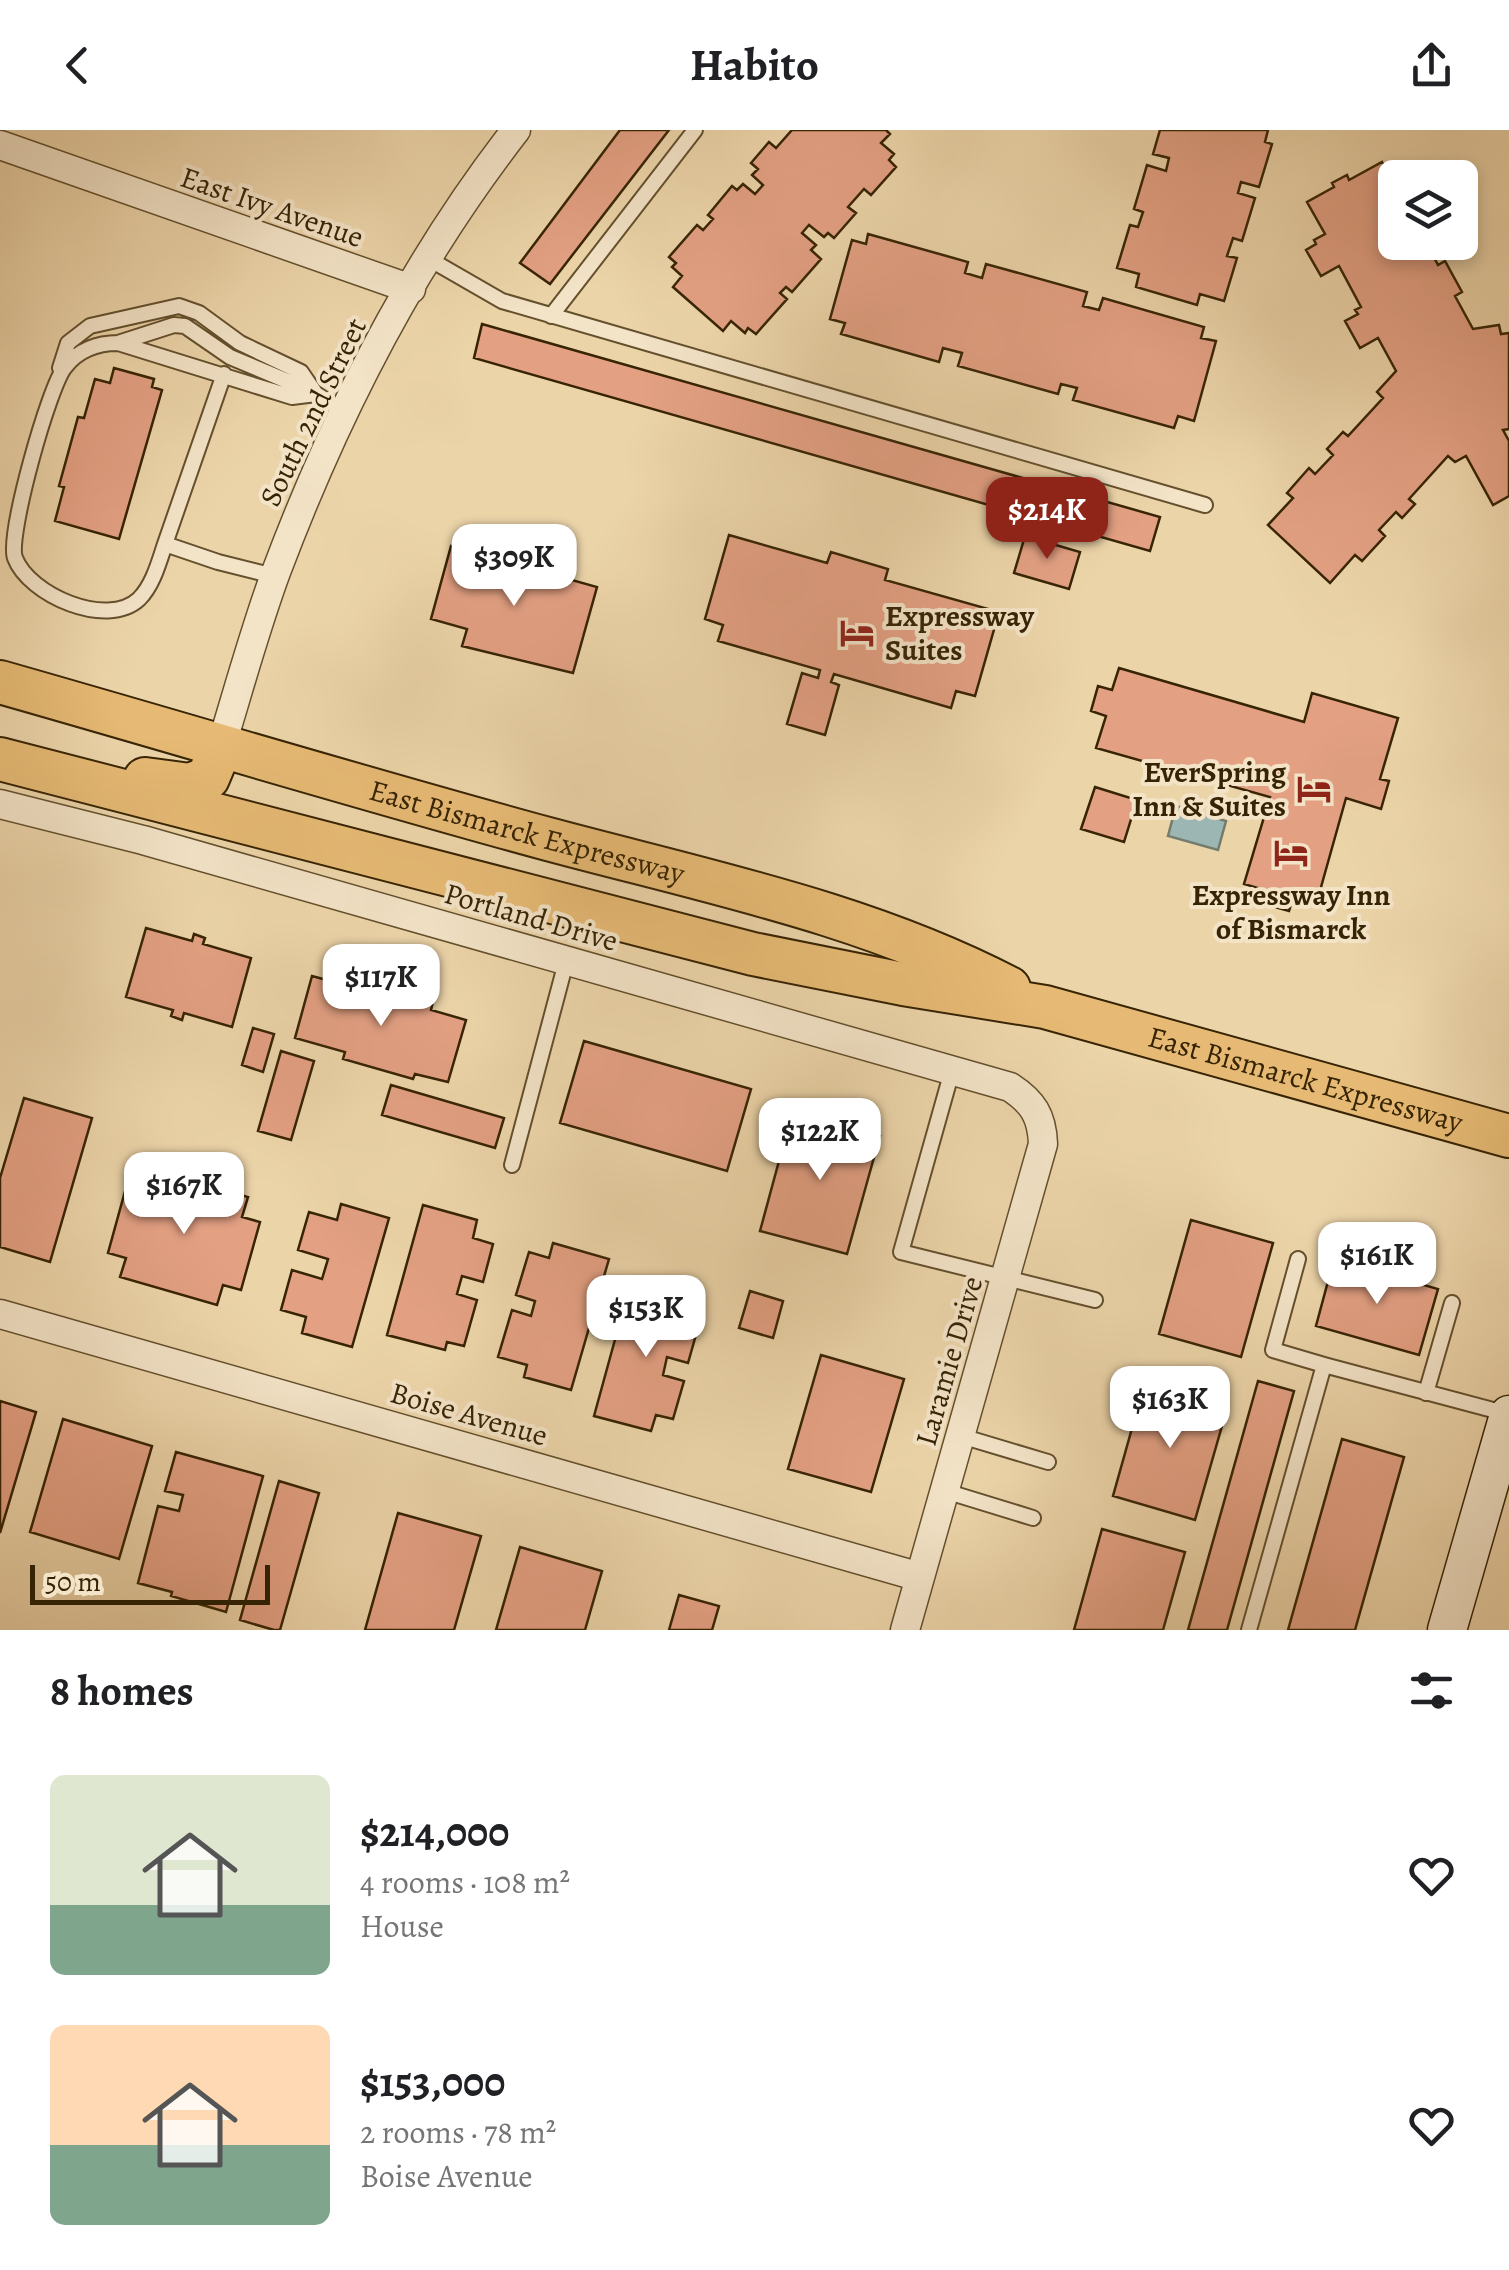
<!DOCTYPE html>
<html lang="en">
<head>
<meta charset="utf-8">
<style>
	body { margin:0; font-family:Alegreya,serif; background:#f2f2f2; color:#202124; height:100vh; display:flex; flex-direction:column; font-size:38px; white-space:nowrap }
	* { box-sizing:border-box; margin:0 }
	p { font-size:32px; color:#757577 }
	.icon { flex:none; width:55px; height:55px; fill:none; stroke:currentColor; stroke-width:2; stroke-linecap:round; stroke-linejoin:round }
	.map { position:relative; height:1500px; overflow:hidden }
	.panel { display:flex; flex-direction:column; background:#fff; flex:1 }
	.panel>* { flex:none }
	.controls { position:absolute; left:1378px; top:30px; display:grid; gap:20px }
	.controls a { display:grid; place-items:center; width:100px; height:100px; border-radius:15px; background:#fff; box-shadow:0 5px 15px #0003; font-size:50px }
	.scale { position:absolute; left:30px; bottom:25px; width:240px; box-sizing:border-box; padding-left:10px; border:5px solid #372404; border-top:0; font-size:28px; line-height:35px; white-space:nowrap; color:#372404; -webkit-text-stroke:8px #f3e3c7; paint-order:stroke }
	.price { position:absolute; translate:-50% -85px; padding:0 22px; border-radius:20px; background:#fff; color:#222; font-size:32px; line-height:65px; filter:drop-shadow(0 2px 5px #0008) }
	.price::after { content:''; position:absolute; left:50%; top:60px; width:30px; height:22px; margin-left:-15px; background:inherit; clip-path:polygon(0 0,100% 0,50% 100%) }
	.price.selected { background:#8f2418; color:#fff }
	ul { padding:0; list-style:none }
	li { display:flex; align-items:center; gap:30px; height:250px; padding:0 50px }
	li span { display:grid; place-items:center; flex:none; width:280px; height:200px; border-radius:15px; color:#555 }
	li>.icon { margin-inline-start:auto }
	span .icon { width:120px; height:120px; fill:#fffc; stroke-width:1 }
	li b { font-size:42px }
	h2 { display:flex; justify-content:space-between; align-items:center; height:120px; padding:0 50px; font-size:42px }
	header { display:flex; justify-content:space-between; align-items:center; height:130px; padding:0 50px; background:#fff; font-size:45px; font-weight:700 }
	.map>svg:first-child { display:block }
</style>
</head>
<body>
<header><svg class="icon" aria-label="back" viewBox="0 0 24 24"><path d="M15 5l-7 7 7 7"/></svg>Habito<svg class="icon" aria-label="share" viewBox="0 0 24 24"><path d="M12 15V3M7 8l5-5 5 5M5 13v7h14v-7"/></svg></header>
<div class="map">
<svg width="1509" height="1500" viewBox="0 0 1509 1500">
	<rect width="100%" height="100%" fill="#ecd4a9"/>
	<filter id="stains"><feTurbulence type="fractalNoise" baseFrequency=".002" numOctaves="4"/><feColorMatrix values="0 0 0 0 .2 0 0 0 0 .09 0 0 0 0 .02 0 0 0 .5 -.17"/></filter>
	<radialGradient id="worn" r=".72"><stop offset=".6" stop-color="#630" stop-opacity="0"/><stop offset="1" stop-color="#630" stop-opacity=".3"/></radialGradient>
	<path fill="#9cb6b3" stroke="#747c6d" stroke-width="2.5" d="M 1176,676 L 1226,691 L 1218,720 L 1168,706 Z"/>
	<path fill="#e3a083" stroke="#372404" stroke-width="2.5" d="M 620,0 L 669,0 L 550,154 L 520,133 Z
		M 792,0 L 886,0 L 890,4 L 881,13 L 894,24 L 889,30 L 896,37 L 871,65 L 864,59 L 848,77 L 856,83 L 834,108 L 828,103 L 824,107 L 809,95 L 802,103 L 816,115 L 811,120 L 821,129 L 792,162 L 786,157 L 780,163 L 787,169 L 756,204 L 748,198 L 745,203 L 731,191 L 723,201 L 673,157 L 682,146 L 672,137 L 676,133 L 669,127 L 697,95 L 703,100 L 713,89 L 708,85 L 732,56 L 737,60 L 743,54 L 755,64 L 763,55 L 752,45 L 758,39 L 751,33 L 769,12 L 776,18 Z
		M 1160,0 L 1268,0 L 1265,12 L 1272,14 L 1259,57 L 1241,52 L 1238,63 L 1255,68 L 1242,111 L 1233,108 L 1227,126 L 1237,128 L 1224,171 L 1200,164 L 1197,175 L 1136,157 L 1139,144 L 1117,138 L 1130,95 L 1138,97 L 1143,82 L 1134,79 L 1147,35 L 1166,41 L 1169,28 L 1153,24 Z
		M 1382,32 L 1395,58 L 1395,112 L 1426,112 L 1438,135 L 1445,131 L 1462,162 L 1455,166 L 1473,199 L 1499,195 L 1501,204 L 1509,203 L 1509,299 L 1503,300 L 1509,311 L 1509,366 L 1493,375 L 1466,326 L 1455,332 L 1448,326 L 1409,369 L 1415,374 L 1402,388 L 1396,382 L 1379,400 L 1385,406 L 1362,431 L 1355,425 L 1330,453 L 1268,395 L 1293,368 L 1287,363 L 1309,338 L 1315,344 L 1333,325 L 1327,319 L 1343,302 L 1348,306 L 1383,268 L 1377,262 L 1396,241 L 1378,208 L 1360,218 L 1345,191 L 1358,184 L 1355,180 L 1361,177 L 1339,136 L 1321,146 L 1306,120 L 1316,114 L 1314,110 L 1325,104 L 1307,72 L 1334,57 L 1332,53 L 1347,45 L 1349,50 Z
		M 868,104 L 968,132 L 965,143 L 982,148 L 986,134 L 1087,162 L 1083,176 L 1099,180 L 1103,168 L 1204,197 L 1201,208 L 1216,211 L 1194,291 L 1178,286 L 1174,298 L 1073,270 L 1077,258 L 1061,254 L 1058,264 L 958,236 L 962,223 L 943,218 L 939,232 L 841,204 L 845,193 L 830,189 L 852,110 L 866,114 Z
		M 482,194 L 1160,387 L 1150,421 L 474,228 Z
		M 114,238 L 154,249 L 152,257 L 162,260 L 119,409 L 55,391 L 64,357 L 59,356 L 78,287 L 84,288 L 95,249 L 110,253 Z
		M 729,405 L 827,433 L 831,422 L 888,439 L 885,450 L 999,482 L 975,566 L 956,561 L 951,578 L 834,544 L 831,552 L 839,555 L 825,605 L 787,594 L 802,543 L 818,548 L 820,540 L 718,511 L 723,495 L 705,489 Z
		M 1025,406 L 1080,422 L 1069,459 L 1014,443 Z
		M 451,416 L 597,457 L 573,543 L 462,516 L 467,499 L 431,489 Z
		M 1119,538 L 1304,592 L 1312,563 L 1398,588 L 1380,649 L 1389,651 L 1381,679 L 1346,668 L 1316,775 L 1293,768 L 1289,781 L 1264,774 L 1268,761 L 1244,754 L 1270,667 L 1096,618 L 1106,586 L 1091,581 L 1098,556 L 1112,560 Z
		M 1095,657 L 1137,670 L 1124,712 L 1081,699 Z
		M 146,798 L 192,811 L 194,804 L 205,808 L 203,814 L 251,828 L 232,897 L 184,883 L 182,890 L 171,886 L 173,880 L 126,867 Z
		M 312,846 L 363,860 L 365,853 L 433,872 L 431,880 L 466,890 L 448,952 L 415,944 L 413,949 L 343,929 L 345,922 L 295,908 Z
		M 253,898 L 274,904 L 263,942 L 242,935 Z
		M 584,911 L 751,959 L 727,1041 L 560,993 Z
		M 281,921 L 314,931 L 291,1010 L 258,1001 Z
		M 391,955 L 504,988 L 495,1018 L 382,985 Z
		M 24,968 L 92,988 L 50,1132 L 0,1117 L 0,1048 Z
		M 792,983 L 880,1006 L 847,1124 L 760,1101 Z
		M 152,1040 L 248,1067 L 242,1087 L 260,1092 L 241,1160 L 223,1155 L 217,1175 L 120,1147 L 126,1128 L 108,1123 L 127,1054 L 147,1060 Z
		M 341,1074 L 389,1088 L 352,1217 L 302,1203 L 306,1187 L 281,1180 L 292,1140 L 322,1149 L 328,1129 L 298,1120 L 309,1082 L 337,1090 Z
		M 423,1075 L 477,1090 L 473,1108 L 493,1114 L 483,1152 L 462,1146 L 457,1164 L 477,1170 L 464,1216 L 447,1212 L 445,1220 L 387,1205 Z
		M 1191,1090 L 1273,1113 L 1241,1227 L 1159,1204 Z
		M 553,1113 L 609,1129 L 571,1260 L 524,1247 L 527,1235 L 498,1227 L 512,1180 L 531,1186 L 535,1171 L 516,1165 L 529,1122 L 549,1128 Z
		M 1334,1129 L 1438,1159 L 1419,1225 L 1316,1196 Z
		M 630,1155 L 683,1170 L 677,1188 L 699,1194 L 688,1233 L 667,1227 L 663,1245 L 684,1251 L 673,1289 L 656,1285 L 651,1301 L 594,1286 Z
		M 750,1161 L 783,1171 L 773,1208 L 739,1198 Z
		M 821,1225 L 904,1249 L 871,1362 L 788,1339 Z
		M 1258,1251 L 1294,1261 L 1227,1500 L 1188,1500 Z
		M 1145,1252 L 1228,1275 L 1195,1390 L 1113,1366 Z
		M 0,1271 L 36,1282 L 0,1403 Z
		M 63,1289 L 152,1316 L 119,1429 L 30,1402 Z
		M 1342,1309 L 1404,1327 L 1355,1500 L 1288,1500 Z
		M 176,1322 L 263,1346 L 226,1482 L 171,1466 L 172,1462 L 138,1453 L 158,1376 L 179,1381 L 183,1365 L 165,1361 Z
		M 279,1351 L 319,1363 L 280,1500 L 274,1500 L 240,1490 Z
		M 398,1383 L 481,1406 L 454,1500 L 365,1500 Z
		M 1102,1399 L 1185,1422 L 1163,1500 L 1074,1500 Z
		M 520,1417 L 602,1441 L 585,1500 L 496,1500 Z
		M 679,1465 L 719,1476 L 712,1500 L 669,1500 Z"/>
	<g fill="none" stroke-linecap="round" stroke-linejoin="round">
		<g stroke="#64502d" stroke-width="18">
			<path id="lane" d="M 429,129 L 502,171 L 1205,375
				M 551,186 L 695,0
				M 118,213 L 174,195 L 185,196 L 230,227 L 311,261
				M 60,238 L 68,213 L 90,196 L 179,176 L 199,183 L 240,213 L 301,242 L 316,264 L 343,281
				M 224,244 L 165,414 L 218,432 L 274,446
				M 165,414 C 159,432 153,455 139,469 C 107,499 29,465 15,428 C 7,406 49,256 65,237 C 78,220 98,213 118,213 L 292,267 L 316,264
				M 952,941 L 901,1122 L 1095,1170
				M 512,1035 L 566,832
				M 1298,1129 L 1273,1220 L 1324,1235
				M 1426,1263 L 1452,1173
				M 961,1306 L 1048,1332
				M 945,1361 L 1033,1388
				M 1249,1500 L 1324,1235 L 1508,1284"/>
		</g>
		<g stroke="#64502d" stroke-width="31">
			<path id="street" d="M 0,15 L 411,159
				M 221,617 C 239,558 255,499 276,442 C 335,285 413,132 516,0
				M 0,674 L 143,710 L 1010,957 C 1033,972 1042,986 1043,1014 L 905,1500
				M 0,1184 L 920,1447"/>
		</g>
		<g stroke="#372404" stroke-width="41">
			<path id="secondary" d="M 1447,1500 L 1509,1285"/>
		</g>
		<g stroke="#372404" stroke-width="46">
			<g id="primary">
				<path id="s1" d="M 0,552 C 183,604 364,659 548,709 C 704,751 865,783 1009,858"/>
				<path id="s2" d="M 0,629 L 753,824 L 903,854 L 1045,877 L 1509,1006"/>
				<path d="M 145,649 L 190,655 L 208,648 L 221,617"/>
			</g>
		</g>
		<use href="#lane" stroke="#f3e3c7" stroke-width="14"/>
		<use href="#street" stroke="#f3e3c7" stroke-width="28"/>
		<use href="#secondary" stroke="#f3e3c7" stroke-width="38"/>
		<use href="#primary" stroke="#e6ba74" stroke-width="42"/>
	</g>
	<defs>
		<g id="hotel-bare" transform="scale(2.7)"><path d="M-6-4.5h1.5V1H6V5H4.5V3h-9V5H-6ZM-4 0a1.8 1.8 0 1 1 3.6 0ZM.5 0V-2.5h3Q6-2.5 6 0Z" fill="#8f2418" stroke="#f3e3c7" stroke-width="2.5" paint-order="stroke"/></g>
	</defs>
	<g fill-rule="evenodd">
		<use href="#hotel-bare" x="857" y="503"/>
		<use href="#hotel-bare" x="1314" y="659"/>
		<use href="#hotel-bare" x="1291" y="723"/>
	</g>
	<g text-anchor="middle" stroke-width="8" stroke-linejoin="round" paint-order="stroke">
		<g font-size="30" fill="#372404" stroke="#f3e3c7">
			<text transform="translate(272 77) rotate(19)" y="10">East Ivy Avenue</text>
			<text transform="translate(313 282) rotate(-64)" y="10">South 2nd Street</text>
			<text dy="10" stroke="none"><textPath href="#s1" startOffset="548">East Bismarck Expressway</textPath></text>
			<text transform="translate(531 787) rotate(16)" y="10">Portland Drive</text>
			<text dy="10" stroke="none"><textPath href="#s2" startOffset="1345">East Bismarck Expressway</textPath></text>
			<text transform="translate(949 1231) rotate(-74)" y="10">Laramie Drive</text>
			<text transform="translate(469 1284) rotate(16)" y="10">Boise Avenue</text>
		</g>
		<g font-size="30" font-weight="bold" fill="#372404" stroke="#f3e3c7" text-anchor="start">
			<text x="885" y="496">Expressway<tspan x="885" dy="34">Suites</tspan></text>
			<text x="1286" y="652" text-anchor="end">EverSpring<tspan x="1286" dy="34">Inn &amp; Suites</tspan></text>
			<text x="1291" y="775" text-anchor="middle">Expressway Inn<tspan x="1291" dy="34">of Bismarck</tspan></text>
		</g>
	</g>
	<rect width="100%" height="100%" filter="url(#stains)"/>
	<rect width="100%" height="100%" fill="url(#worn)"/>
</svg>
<div class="controls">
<a><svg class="icon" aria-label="layers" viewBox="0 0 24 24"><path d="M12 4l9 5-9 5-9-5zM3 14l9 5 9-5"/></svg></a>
</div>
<div class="scale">50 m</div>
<b class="price selected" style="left:1047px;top:432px">$214K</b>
<b class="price" style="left:514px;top:479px">$309K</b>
<b class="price" style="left:381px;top:899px">$117K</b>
<b class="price" style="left:820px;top:1053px">$122K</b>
<b class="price" style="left:184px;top:1107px">$167K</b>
<b class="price" style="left:1377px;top:1177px">$161K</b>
<b class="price" style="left:646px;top:1230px">$153K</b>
<b class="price" style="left:1170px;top:1321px">$163K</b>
</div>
<section class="panel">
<h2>8 homes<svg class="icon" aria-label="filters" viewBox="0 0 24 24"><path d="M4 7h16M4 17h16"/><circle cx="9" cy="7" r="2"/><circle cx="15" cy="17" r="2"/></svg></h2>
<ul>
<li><span style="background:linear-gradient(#dfe7d0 65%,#7fa58c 0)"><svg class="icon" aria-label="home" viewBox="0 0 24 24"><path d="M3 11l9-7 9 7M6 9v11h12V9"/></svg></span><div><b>$214,000</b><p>4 rooms · 108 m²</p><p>House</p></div><svg class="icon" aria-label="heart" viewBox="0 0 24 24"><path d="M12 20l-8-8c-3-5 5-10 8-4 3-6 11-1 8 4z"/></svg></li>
<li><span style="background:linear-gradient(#ffd9b3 60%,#7fa58c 0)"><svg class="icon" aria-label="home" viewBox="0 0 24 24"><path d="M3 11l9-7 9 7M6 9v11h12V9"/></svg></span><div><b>$153,000</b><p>2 rooms · 78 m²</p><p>Boise Avenue</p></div><svg class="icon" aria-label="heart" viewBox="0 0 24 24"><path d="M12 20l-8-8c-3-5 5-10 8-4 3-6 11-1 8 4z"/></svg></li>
</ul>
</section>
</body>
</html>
